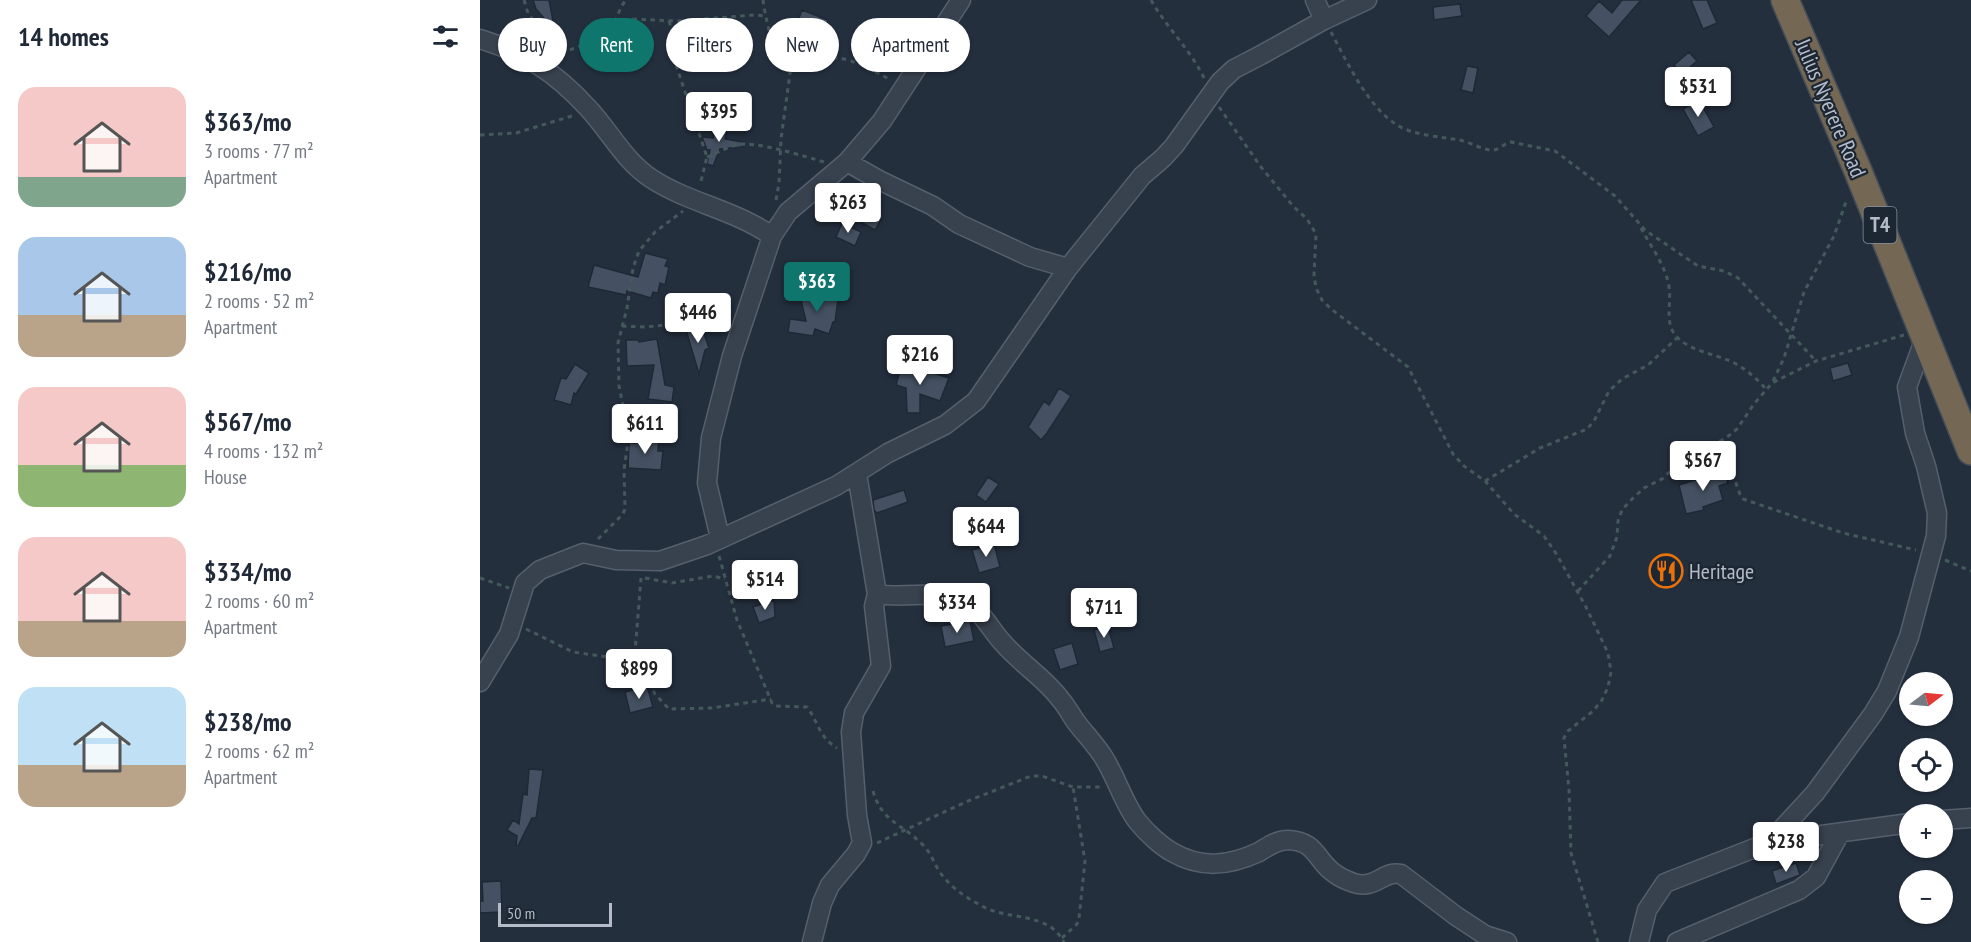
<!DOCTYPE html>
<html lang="en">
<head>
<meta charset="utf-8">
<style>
	body { margin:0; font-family:"PT Sans Narrow",sans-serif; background:#f6f6f7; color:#1f2937; height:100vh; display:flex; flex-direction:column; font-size:22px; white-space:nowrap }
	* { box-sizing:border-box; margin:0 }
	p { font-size:20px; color:#747a83 }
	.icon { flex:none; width:33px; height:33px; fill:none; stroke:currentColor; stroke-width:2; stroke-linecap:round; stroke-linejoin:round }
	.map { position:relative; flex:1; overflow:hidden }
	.sheet { display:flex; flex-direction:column; background:#fff; width:480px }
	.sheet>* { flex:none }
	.banner { position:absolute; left:18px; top:18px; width:570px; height:54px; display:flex; gap:12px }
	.needle { width:39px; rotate:74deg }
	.fabs { position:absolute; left:1419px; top:672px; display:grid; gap:12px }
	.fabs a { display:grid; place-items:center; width:54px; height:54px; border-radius:50%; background:#fff; box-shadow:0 2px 4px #0004; font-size:30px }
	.scale { position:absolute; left:18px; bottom:15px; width:114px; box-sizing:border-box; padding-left:6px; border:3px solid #b4bcc9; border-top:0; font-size:16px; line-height:21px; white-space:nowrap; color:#b4bcc9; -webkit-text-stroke:4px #1d2633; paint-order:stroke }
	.price { position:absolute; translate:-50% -51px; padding:0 14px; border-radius:6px; background:#fff; color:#222; font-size:20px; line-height:39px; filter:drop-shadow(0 2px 3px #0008) }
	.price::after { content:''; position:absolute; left:50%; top:36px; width:18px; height:14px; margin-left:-9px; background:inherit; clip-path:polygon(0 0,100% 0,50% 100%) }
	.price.on { background:#0f766e; color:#fff }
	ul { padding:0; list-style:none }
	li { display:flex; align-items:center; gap:18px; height:150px; padding:0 18px }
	li span { display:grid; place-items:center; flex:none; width:168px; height:120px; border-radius:18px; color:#555 }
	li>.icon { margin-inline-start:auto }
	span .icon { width:72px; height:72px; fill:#fffc; stroke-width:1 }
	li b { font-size:26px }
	h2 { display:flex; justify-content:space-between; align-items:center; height:72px; padding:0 18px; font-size:26px }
	.tag { padding:0 21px; border-radius:27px; background:#fff; box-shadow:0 2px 4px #0004; font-size:21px; line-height:54px }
	.tag.on { background:#0f766e; color:#fff }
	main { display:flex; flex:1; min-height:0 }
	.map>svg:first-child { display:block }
</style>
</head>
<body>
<main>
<section class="sheet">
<h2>14 homes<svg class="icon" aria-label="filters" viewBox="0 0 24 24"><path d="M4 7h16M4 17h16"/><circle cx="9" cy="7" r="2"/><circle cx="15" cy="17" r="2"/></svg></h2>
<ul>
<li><span style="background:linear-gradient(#f6c9c9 75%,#7fa58c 0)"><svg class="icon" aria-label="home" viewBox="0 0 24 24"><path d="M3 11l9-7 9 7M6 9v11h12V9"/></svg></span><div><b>$363/mo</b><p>3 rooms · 77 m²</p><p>Apartment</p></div></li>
<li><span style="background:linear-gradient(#a9c7e8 65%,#b9a48a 0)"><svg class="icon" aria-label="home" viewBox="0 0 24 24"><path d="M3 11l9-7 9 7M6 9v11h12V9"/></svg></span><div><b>$216/mo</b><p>2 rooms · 52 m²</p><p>Apartment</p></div></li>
<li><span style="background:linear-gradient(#f6c9c9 65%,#8fb573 0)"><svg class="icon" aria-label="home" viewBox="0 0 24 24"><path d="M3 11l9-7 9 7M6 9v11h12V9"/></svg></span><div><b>$567/mo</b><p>4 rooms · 132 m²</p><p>House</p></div></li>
<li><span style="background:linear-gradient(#f6c9c9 70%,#b9a48a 0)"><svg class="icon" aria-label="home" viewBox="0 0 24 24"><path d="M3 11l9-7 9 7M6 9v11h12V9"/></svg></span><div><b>$334/mo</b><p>2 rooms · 60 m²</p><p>Apartment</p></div></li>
<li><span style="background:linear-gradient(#bfe0f5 65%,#b9a48a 0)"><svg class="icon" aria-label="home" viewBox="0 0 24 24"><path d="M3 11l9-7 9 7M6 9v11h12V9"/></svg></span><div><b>$238/mo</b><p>2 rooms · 62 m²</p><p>Apartment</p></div></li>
</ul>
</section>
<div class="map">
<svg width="1491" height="942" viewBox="0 0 1491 942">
	<rect width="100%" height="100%" fill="#242f3e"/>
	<path fill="#455162" stroke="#1f2835" stroke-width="1.5" d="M 53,0 L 69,0 L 75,31 L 56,9 Z
		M 1142,0 L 1161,0 L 1129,37 L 1106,16 L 1119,1 L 1132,13 Z
		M 1211,0 L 1227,0 L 1237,23 L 1223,29 Z
		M 980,4 L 982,16 L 954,20 L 953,7 Z
		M 322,10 L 348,20 L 342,36 L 329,32 L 328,37 L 314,31 Z
		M 1209,52 L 1217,61 L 1202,74 L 1194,65 Z
		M 987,66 L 998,68 L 993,93 L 981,90 Z
		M 1219,100 L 1234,127 L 1218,136 L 1203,109 Z
		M 237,123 L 248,126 L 245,139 L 262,142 L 262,147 L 240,149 L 233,166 L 227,164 L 230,150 L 227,150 L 222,137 L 233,138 Z
		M 383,210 L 401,220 L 395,230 L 377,220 Z
		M 362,223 L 381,232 L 375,246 L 356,237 Z
		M 165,253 L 188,259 L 185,266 L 189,267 L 185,285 L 180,283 L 178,293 L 173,292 L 171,298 L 147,291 L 146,295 L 108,287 L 114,265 L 158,277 Z
		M 329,287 L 359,292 L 355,322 L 353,322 L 349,334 L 335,329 L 333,336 L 308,332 L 310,319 L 326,321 L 321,300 L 328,299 Z
		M 221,325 L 229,348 L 225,350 L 219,374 L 206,330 Z
		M 177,339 L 185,385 L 194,387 L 192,402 L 168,399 L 174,365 L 147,366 L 146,340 L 158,340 L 159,342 Z
		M 422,363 L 469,378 L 460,401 L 440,394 L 440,413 L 427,413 L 426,388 L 416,385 Z
		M 1368,363 L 1372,375 L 1353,381 L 1350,368 Z
		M 95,364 L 109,373 L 96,394 L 94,393 L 91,405 L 74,400 L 81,378 L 86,379 Z
		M 579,388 L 591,396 L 567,433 L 561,440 L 548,427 L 564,401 L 569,405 Z
		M 156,438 L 179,439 L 178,451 L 183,451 L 181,470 L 148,468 L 149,443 L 156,443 Z
		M 1243,468 L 1248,483 L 1239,486 L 1243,500 L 1223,507 L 1224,510 L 1206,514 L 1199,485 L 1231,475 L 1231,472 Z
		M 508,477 L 519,484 L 506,502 L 496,495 Z
		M 424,490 L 428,502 L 397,513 L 394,510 L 393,500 Z
		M 514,544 L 520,567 L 499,573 L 492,550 Z
		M 294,600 L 295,617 L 279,623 L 273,607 Z
		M 490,621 L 494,641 L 465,647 L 461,626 Z
		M 628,626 L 634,648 L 620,652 L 614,630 Z
		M 592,643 L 598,664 L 580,670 L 573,649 Z
		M 167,686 L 173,707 L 150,713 L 145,692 Z
		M 49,769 L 63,770 L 56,818 L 52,818 L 38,846 L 36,845 L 37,836 L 27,830 L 33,820 L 39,824 L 43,794 L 47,795 Z
		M 1316,863 L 1320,875 L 1296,884 L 1292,871 Z
		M 21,881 L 22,912 L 0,913 L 0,901 L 3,901 L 2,882 Z"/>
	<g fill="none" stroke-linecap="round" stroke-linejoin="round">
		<g stroke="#565f6c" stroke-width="21">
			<path id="minor" d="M 835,0 L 844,20
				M 0,39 C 45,53 75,72 107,107 C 130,131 144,161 172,179 C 209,203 255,210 292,236
				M 367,162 L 399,180 L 453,206 L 479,224 L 550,257 L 588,268
				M 377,474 L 397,594 C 424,599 453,590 479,598 C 499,605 509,628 523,643 C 541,664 565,678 581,700 C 587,707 591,715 596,722 C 605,734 616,745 624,758 C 636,777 645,806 658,822 C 667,833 681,846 692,852 C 721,869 749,866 779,852 C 787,847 797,840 808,840 C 837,841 836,861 854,873 C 859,877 868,881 874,883 C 895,890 904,870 921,874 L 976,916 L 1005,935 L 1027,942
				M 240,538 L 227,483 L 231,438 L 252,356 L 292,236 L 308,212 L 367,162 L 402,121 L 481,0
				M 0,682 L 29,634 L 45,583 L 60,570 L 103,553 L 136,560 L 180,561 L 227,545 L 356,486 L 408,453 L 465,425 L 496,401 L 588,268 L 662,176 L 683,158 L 694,146 L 740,82 L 754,69 L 781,55 L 844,20 L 887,0
				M 1462,820 L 1491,818
				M 1290,842 L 1335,793 L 1393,714 L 1407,691 L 1429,637 L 1456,536 L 1457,513 L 1446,466 L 1435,433 L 1427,387 L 1445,338
				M 332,942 L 342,903 L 350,885 L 376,854 L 382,843 L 377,815 L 371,732 L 374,713 L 401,666 L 394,606 L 397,594
				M 1159,942 L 1167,910 L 1185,883 L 1290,842 L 1430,823
				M 1197,942 L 1319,890 L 1336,877 L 1360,833"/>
		</g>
		<g stroke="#434c59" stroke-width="30">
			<path id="highway" d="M 1305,0 L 1378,171 L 1491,451"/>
		</g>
		<path stroke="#44595c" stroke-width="3" stroke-dasharray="4.5 4.5" stroke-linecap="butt" d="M 44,0 L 48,13 L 76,55
			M 283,0 C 285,15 292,51 304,62 C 308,66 315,66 321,66 C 333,64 346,57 358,58 C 375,60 394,71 409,79
			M 671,0 C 686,27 710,49 724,78
			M 189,21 L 195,41 L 196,65 L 227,157 L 220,185
			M 135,23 L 150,19 L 197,21 L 274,15 L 286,16
			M 851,32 C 867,62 888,107 917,125 C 932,135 962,137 979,140 C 991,142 1003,151 1014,150 C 1021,149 1024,143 1031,142 L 1075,151 L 1135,196 L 1165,230 L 1218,266 L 1244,271 L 1258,278 L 1336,361
			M 73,56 C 89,50 123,40 133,25 C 138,17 139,8 146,0
			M 739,107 L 781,167 L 813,206 L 827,219 L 836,234 L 834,275 L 836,288 L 842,300 L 851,309 L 928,367 L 973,454 L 984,466 L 1005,481 L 1034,514 L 1064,536 L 1077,555 L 1106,607 L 1128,653 L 1131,672 L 1128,687 L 1122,700 L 1113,711 L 1088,731 L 1084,738 L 1089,790 L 1091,853 L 1118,942
			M 0,135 L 36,133 L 95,115
			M 227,157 C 237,153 247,147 257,145 C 273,140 327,157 344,162
			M 296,200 L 299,183 L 301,139 L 311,66
			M 1161,228 C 1171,247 1186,266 1189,287 C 1192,306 1183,325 1199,339 C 1212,351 1234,354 1250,361 C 1264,367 1276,378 1286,389
			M 142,326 L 165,327 L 186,325 L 207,317 L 251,311
			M 1293,381 L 1304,358 L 1324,292 L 1354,236 L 1367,199
			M 1240,440 L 1261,497 L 1263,499 L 1363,533 L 1436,550
			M 1005,481 L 1060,448 L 1107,429 L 1114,421 L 1129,391 L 1142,379 L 1168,365 L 1197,338
			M 118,539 L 143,514 L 145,509 L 144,470 L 149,435 L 139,386 L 138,343 L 147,308 L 153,268 L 159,251 L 175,232 L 203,211
			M 239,556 L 257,620 L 292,703 L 295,706 L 327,707 C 339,723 338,736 357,748
			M 1465,560 L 1491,571
			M 0,578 L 29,588
			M 161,578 L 155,652 L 175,694 L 189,709 L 232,708 L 291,699
			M 165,578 L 192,583 L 233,576 L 245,579
			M 1098,591 L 1130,556 L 1137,537 L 1138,521 L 1142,510 L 1150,501 L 1164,488 L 1182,479 L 1200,462 L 1246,438 L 1257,429 L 1274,404 L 1292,383 L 1336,361 L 1424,335
			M 46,629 L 93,652 L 135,658 L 155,652
			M 393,791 C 402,822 421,823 442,844 C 450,851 454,863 459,871 C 470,887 485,897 502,906 C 529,921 567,911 584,942
			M 397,843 L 488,801 L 551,776 L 562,776 L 593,787 L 620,787
			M 582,938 L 597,924 L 599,918 L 605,861 L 593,787"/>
		<use href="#minor" stroke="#38414e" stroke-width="18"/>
		<use href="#highway" stroke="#746855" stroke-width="27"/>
	</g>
	<defs>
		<g id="restaurant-ring" transform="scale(1.725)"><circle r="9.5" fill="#1d2633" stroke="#e8710a" stroke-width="1.5"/><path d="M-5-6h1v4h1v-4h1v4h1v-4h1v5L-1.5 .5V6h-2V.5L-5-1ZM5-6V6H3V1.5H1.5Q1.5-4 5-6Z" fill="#e8710a"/></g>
	</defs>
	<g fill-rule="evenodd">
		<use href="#restaurant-ring" x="1186" y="571"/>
	</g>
	<g text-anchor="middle" stroke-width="4.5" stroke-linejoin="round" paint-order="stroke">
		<rect fill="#1d2633" stroke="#878f9c" stroke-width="1.5" x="1383.5" y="207" width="33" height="36" rx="4.5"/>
		<g font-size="21" font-weight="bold" fill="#b4bcc9">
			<text x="1400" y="232">T4</text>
		</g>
		<g font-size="22" fill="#b4bcc9" stroke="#1d2633">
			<text transform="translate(1351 108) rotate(67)" y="8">Julius Nyerere Road</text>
		</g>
		<g font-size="22" fill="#b4bcc9" stroke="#1d2633" text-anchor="start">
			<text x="1209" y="579">Heritage</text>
		</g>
	</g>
</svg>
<div class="fabs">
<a><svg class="needle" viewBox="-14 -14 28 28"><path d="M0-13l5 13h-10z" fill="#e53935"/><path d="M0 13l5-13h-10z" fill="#747a83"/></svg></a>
<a><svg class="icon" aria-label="locate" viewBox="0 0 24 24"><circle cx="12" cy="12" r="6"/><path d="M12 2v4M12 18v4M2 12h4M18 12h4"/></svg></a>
<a>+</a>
<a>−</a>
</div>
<div class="scale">50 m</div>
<b class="price" style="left:1218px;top:118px">$531</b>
<b class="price" style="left:239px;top:143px">$395</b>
<b class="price" style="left:368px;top:234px">$263</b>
<b class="price on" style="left:337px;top:313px">$363</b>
<b class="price" style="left:218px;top:344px">$446</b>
<b class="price" style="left:440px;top:386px">$216</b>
<b class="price" style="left:165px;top:455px">$611</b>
<b class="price" style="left:1223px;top:492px">$567</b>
<b class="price" style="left:506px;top:558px">$644</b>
<b class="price" style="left:285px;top:611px">$514</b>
<b class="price" style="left:477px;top:634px">$334</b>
<b class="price" style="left:624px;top:639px">$711</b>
<b class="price" style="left:159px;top:700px">$899</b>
<b class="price" style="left:1306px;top:873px">$238</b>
<div class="banner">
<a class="tag">Buy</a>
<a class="tag on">Rent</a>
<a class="tag">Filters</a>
<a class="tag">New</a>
<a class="tag">Apartment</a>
</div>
</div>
</main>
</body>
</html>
